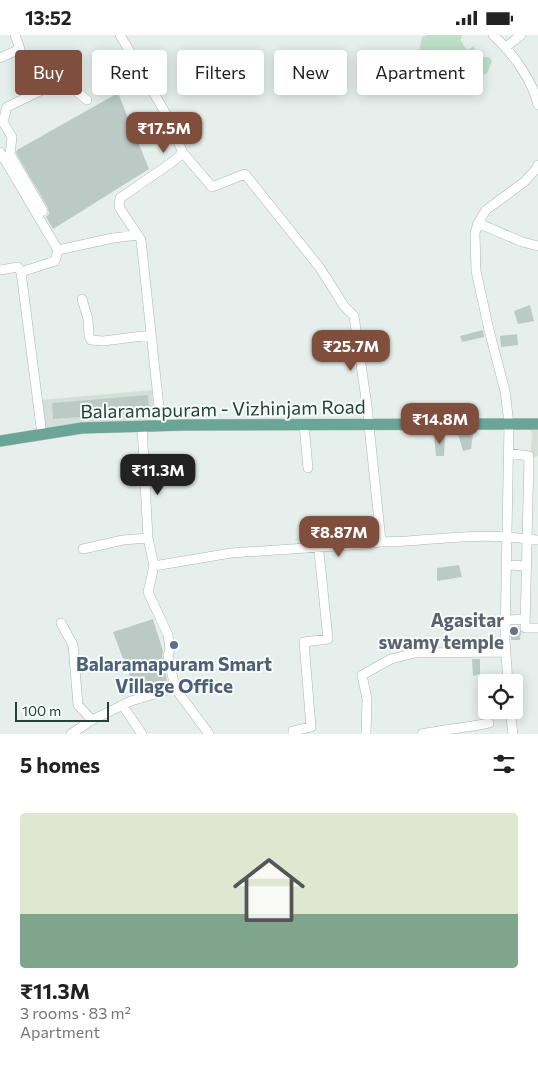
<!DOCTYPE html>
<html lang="en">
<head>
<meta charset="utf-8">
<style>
	body { margin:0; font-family:Commissioner,sans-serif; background:#f6f6f6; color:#222; height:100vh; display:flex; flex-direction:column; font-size:19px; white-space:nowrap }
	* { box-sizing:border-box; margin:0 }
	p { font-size:16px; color:#767676 }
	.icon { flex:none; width:28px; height:28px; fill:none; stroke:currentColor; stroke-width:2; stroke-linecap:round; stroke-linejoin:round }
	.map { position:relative; height:699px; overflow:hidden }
	.side { display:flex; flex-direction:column; background:#fff; flex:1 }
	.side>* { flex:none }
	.guide { position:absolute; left:15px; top:15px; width:509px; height:45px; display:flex; gap:10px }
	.buttons { position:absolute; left:478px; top:639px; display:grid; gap:10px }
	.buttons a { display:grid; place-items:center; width:45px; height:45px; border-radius:5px; background:#fff; box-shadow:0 2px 12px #0003; font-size:25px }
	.scale { position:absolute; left:15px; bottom:12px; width:94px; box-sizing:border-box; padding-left:5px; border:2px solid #24423a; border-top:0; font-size:14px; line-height:18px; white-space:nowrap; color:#24423a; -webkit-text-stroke:4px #f7fbf9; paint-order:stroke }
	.price { position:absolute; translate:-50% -42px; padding:0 11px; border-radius:10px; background:#804e3d; color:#fff; font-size:16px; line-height:32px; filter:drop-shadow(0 1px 2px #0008) }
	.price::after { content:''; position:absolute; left:50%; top:30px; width:15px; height:11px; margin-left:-8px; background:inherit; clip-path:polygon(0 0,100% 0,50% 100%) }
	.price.selected { background:#222; color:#fff }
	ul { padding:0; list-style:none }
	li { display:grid; align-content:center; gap:10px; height:265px; padding:0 20px }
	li+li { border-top:1px solid #e0e0e0 }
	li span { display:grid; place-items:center; height:155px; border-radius:5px; color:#555 }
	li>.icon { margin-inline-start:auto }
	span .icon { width:90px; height:90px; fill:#fffc; stroke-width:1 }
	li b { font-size:21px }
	h2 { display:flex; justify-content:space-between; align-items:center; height:60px; padding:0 20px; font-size:21px }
	.chip { padding:0 18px; border-radius:5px; background:#fff; box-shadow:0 2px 12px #0003; font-size:18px; line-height:45px }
	.chip.selected { background:#804e3d; color:#fff }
	.status { display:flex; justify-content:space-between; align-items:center; height:35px; padding:0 25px; background:#fff; direction:ltr }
	.status svg { height:14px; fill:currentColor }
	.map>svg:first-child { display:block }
</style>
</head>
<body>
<div class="status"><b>13:52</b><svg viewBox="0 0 49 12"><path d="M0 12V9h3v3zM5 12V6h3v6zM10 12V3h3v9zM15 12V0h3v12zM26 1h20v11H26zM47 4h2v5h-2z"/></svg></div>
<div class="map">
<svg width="538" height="699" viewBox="0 0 538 699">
	<rect width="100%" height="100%" fill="#e6efeb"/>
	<path fill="#d4dfda" d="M 152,355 L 154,384 L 44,393 L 41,365 Z
		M 530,392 L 538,392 L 538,421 L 532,423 L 531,413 L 532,399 Z"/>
	<path fill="#bfe0c8" d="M 428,0 L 462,0 L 461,6 L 467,15 L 474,11 L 476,22 L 489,22 L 492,26 L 487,38 L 475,44 L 470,55 C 458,47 465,35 442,33 L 439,29 L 436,30 L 428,21 L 422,21 L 419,16 L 422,2 Z"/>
	<path fill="#bbcac4" d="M 390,35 L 393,41 L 381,49 L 377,42 Z
		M 118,58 L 149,134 L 53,194 L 46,182 L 49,179 L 48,173 L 16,118 L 17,115 Z
		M 530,270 L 534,286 L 518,289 L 514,276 Z
		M 483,295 L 484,302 L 462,307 L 460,301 Z
		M 517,299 L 518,310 L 501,312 L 500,301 Z
		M 148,360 L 149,377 L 53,384 L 52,368 Z
		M 434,399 L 445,400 L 444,421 L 436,421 Z
		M 458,399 L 473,399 L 471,414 L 463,416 Z
		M 459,530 L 462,542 L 437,546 L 437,533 Z
		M 153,584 L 163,616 L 162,621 L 167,646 L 136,658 L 113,597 Z
		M 511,591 L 519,591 L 521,597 L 520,605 L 511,605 Z
		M 472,624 L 480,624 L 480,639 L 473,641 Z"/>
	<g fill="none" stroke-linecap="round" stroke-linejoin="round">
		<g stroke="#a8b8b2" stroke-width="10">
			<path id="minor" d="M 120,0 L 166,79 L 183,118 L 171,128 L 120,163 L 119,172 L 141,205 L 161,391
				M 493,0 C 512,17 533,46 538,70
				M 506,12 L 521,0
				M 0,23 L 20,14 L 15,0
				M 0,117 L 58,215 L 55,226 L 21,237 L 42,400
				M 183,118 L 212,152 L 245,139 L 320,233 L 344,271 L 354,281 L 367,371 L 381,506
				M 43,176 L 10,119 L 12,102 L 3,87 L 7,72 L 63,45 L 87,65
				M 478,188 L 522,207 L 538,211
				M 58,215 L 113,203 L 138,200
				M 0,235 L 18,232 L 21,237
				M 82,264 L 88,284 L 89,301 L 91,305 L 103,306 L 151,300
				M 304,390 L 308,433
				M 142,391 L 148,503 L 154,531 L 148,557 L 168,600 L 170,614 L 168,620 L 175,653 L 209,699
				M 508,418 L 529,421 L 525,593 L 538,593
				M 83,514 L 123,505 L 148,503
				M 507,530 L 526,531
				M 154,531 L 231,518 L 367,509 C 381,506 393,507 406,506 C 437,504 476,499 507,502 C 518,502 527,505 538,505
				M 506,585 L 525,584
				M 61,588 L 73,610 L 78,670 L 92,685
				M 508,648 L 505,604 L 509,389 L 505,356 L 489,295 L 476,236 L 475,198 L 478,188 L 486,175 L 524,147 L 537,133 L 538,130
				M 122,670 L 142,699
				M 510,675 L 513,699
				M 71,699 L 92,685 L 131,666 L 175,653
				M 293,699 L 293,696 L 311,692 L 304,607 L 328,604 L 317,497
				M 366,699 L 367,664 L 362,640 L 391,624 L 415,618 L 506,617
				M 422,699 C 444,694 467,693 489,688"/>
		</g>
		<g stroke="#c2cac8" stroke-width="12">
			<path id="major" d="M 0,406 L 82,393 L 185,390 L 538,389"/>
		</g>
		<use href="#minor" stroke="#fff" stroke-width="9"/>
		<use href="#major" stroke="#6aa596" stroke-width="11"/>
	</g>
	<circle fill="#6b7280" stroke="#f7fbf9" stroke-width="2" cx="514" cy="596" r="5"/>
	<circle fill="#5c6f8a" stroke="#f7fbf9" stroke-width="2" cx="174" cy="610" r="5"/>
	<g text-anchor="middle" stroke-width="4" stroke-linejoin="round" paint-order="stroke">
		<g font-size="19" fill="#24423a" stroke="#f7fbf9">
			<text transform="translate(223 374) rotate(-1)" y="7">Balaramapuram - Vizhinjam Road</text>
		</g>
		<g font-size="19" font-weight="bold" fill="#5b616d" stroke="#f7fbf9" text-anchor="end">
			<text x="504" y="592">Agasitar<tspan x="504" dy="22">swamy temple</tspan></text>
		</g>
		<g font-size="19" font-weight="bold" fill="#4e5e75" stroke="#f7fbf9">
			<text x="174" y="636">Balaramapuram Smart<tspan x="174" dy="22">Village Office</tspan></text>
		</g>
	</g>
</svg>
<div class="buttons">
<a><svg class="icon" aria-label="locate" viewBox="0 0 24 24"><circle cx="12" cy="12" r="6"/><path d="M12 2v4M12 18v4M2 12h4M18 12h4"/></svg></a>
</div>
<div class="scale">100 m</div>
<b class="price" style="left:164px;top:119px">₹17.5M</b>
<b class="price" style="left:351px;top:337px">₹25.7M</b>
<b class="price" style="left:440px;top:410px">₹14.8M</b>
<b class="price selected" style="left:158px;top:461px">₹11.3M</b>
<b class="price" style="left:339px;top:523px">₹8.87M</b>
<div class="guide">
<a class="chip selected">Buy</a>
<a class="chip">Rent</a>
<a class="chip">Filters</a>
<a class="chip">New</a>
<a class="chip">Apartment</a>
</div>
</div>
<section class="side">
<h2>5 homes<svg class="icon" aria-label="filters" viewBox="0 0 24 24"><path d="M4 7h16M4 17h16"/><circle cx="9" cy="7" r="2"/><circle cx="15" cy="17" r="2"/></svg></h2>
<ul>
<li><span style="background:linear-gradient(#dfe7d0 65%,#7fa58c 0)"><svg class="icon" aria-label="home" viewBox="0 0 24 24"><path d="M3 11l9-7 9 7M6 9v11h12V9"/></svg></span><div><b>₹11.3M</b><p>3 rooms · 83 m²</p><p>Apartment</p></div></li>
</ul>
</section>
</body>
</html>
